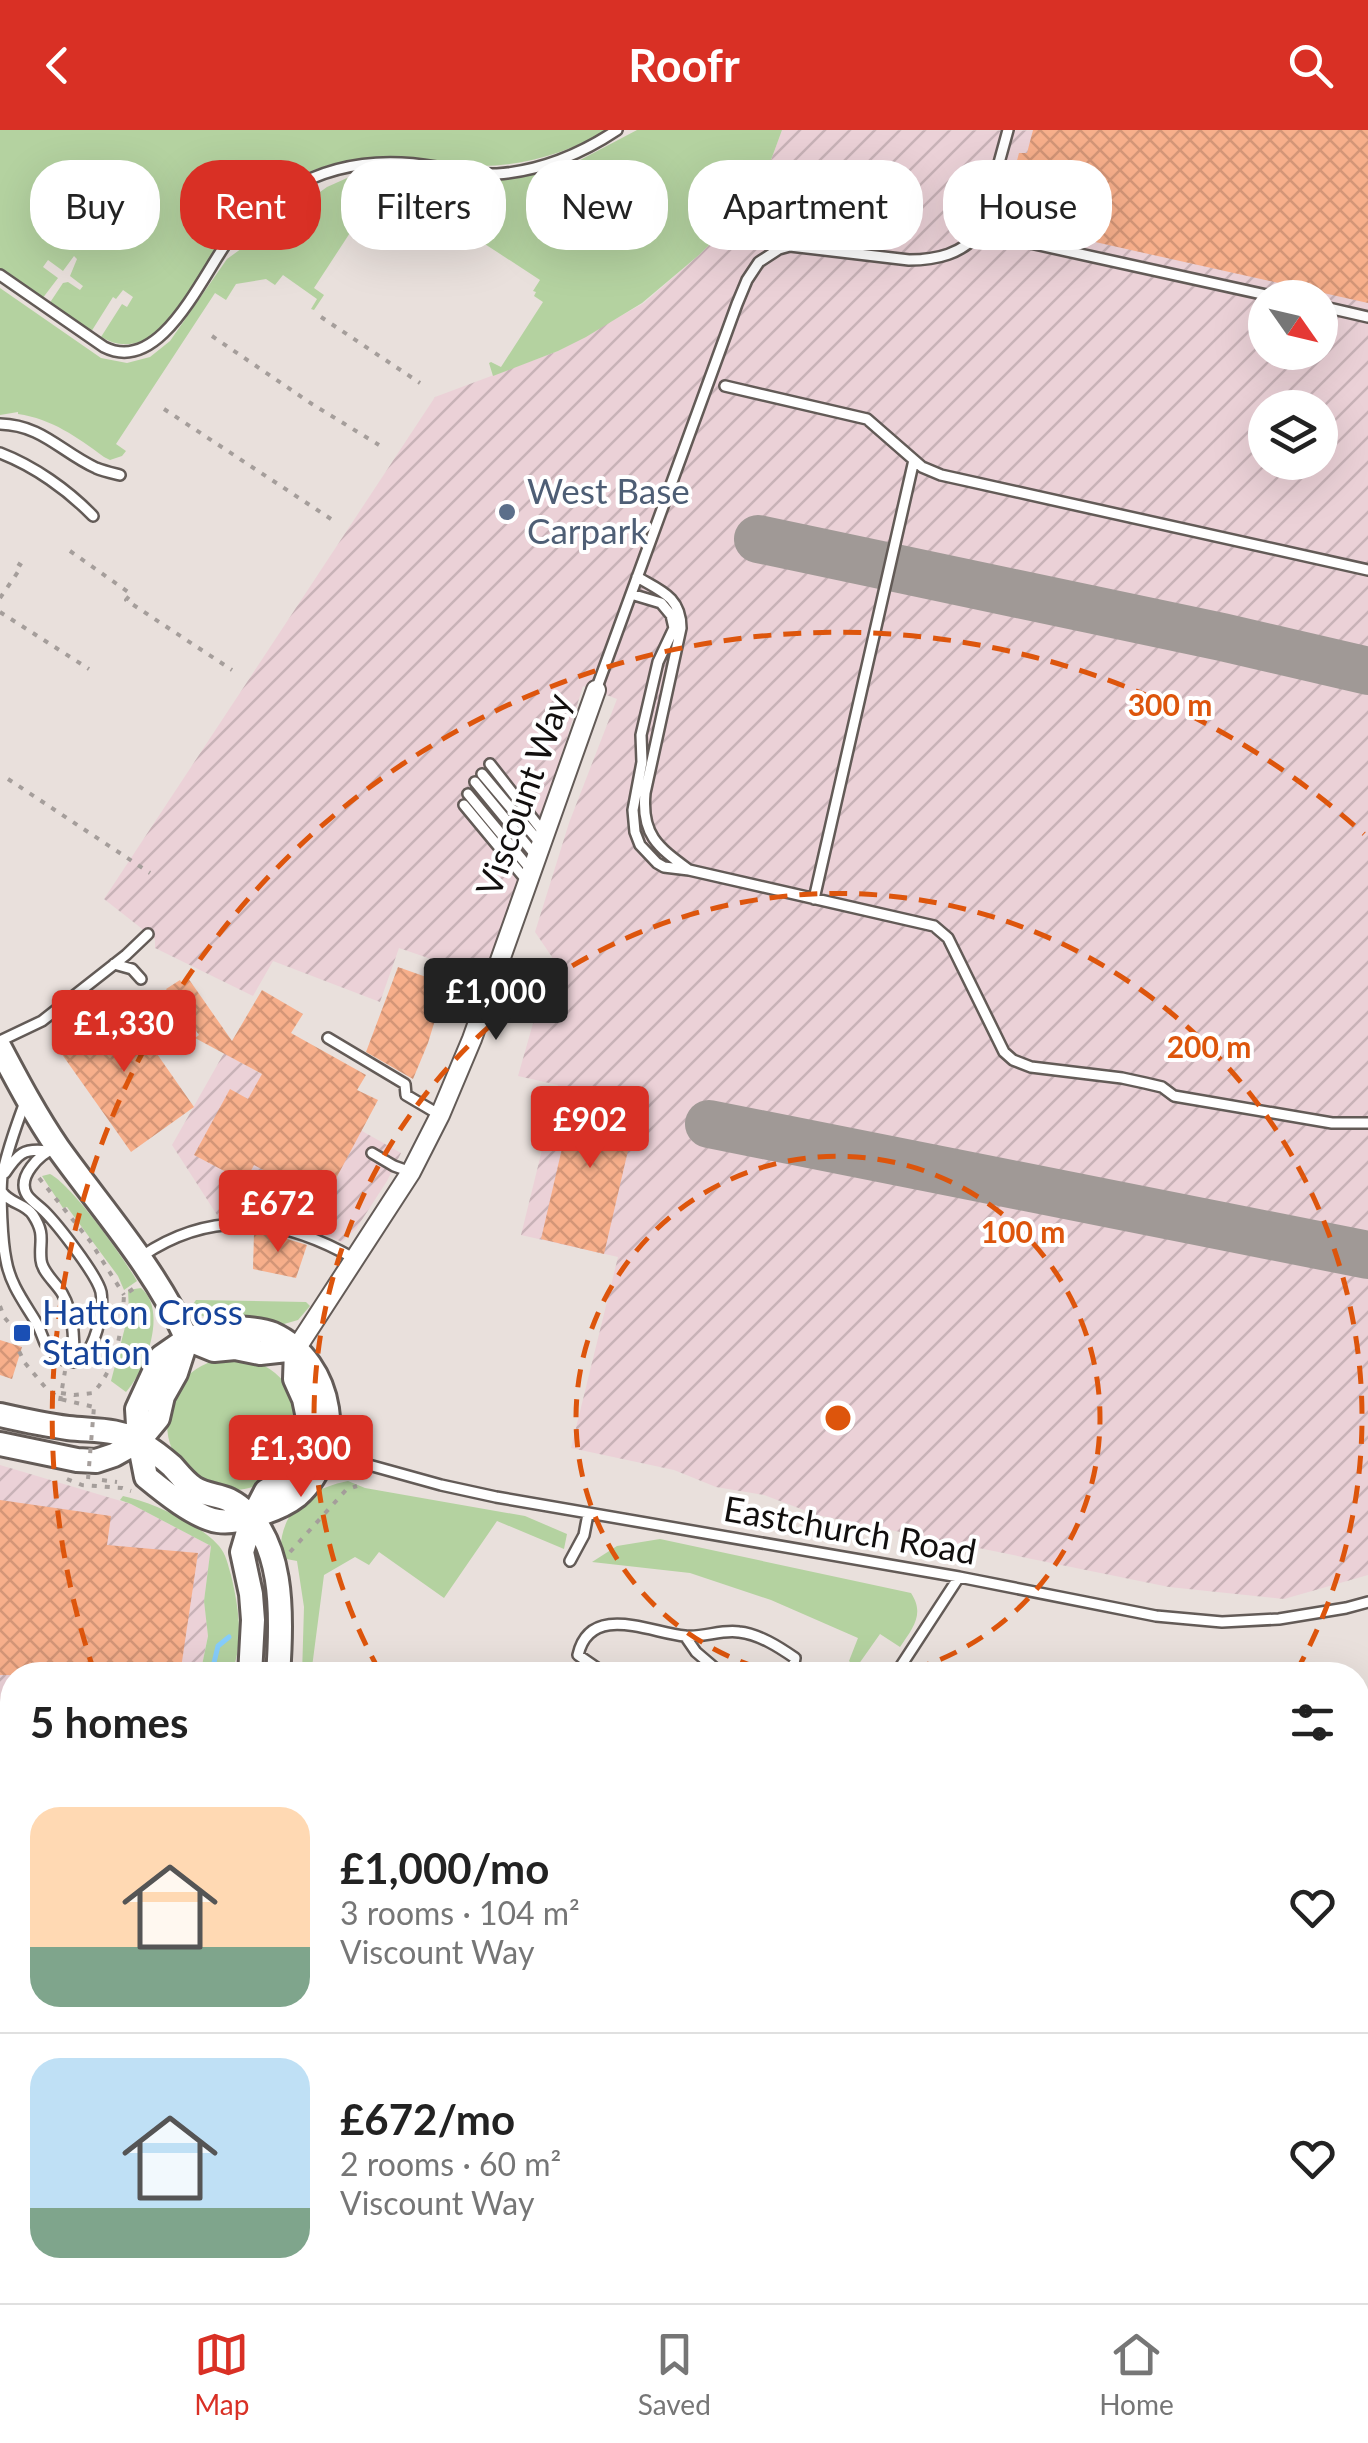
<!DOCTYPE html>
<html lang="en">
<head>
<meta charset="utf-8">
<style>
	body { margin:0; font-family:Lato,sans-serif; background:#f6f6f6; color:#222; height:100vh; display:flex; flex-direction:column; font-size:38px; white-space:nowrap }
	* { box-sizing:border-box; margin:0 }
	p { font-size:32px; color:#767676 }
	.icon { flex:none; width:55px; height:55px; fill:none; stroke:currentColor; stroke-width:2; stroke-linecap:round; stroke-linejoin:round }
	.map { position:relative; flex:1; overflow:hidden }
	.sheet { position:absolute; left:0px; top:1532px; width:1370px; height:642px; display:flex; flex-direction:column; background:#fff; border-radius:40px 40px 0 0; box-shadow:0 10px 40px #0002 }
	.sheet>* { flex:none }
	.top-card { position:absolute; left:30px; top:30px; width:1310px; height:90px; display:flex; gap:20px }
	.needle { width:65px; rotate:124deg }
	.controls { position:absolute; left:1248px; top:150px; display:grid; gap:20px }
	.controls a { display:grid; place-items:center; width:90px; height:90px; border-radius:50%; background:#fff; box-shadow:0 10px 40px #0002; font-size:50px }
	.price { position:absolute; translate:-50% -85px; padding:0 22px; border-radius:10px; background:#d93025; color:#fff; font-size:32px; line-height:65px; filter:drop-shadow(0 2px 5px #0008) }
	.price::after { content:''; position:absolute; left:50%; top:60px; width:30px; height:22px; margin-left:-15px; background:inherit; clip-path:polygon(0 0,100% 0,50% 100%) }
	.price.current { background:#222; color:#fff }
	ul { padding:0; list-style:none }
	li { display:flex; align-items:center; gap:30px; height:250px; padding:0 30px }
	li+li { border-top:2px solid #e0e0e0 }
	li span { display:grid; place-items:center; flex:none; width:280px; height:200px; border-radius:30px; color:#555 }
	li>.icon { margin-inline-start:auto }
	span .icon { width:120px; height:120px; fill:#fffc; stroke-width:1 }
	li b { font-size:42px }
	h2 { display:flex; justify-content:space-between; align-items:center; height:120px; padding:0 30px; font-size:42px }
	.chip { padding:0 35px; border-radius:40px; background:#fff; box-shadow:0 10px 40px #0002; font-size:35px; line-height:90px }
	.chip.current { background:#d93025; color:#fff }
	header { display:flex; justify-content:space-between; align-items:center; height:130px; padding:0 30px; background:#d93025; color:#fff; font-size:45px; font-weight:700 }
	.tab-bar { display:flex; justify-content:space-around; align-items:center; height:140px; border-top:2px solid #e0e0e0; background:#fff; font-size:28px; color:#767676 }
	.tab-bar a { display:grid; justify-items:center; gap:5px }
	.tab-bar .current { color:#d93025 }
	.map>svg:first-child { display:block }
</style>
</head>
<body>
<header><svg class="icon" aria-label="back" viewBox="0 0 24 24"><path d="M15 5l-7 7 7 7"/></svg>Roofr<svg class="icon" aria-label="search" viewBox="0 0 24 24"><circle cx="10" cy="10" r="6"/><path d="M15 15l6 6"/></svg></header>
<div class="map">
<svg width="1368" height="2173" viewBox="0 0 1368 2173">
	<defs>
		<pattern id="industrial-furrows" width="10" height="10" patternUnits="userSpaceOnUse" patternTransform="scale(2.5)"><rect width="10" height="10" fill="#ebd1d7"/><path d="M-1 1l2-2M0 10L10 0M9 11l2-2" fill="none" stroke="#c8b2b7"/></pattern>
		<pattern id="park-dots" width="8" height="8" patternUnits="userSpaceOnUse" patternTransform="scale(2.5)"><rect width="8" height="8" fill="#b4d2a0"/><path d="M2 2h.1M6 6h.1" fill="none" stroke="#9ab389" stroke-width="1.8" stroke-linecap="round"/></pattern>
		<pattern id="building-cross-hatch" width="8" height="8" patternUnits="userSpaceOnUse" patternTransform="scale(2.5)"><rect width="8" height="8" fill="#f7af8b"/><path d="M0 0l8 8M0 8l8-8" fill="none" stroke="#d39577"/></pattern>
	</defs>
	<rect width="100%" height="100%" fill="#e9e0dc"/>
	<path fill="url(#industrial-furrows)" fill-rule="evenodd" d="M 782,0 L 1368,1 L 1368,1445 L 1284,1469 L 1169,1457 L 817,1385 L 764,1365 L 716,1357 L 674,1340 L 571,1318 L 618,1127 L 521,1105 L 558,955 L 518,946 L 552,827 L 535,802 L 569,693 L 617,569 L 583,556 L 498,832 L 478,828 L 466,841 L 399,818 L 380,872 L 273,831 L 253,866 L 155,818 L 155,809 L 104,769 L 435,267 L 558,221 L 644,173 L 699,125 L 757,68 ZM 1265,168 L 1320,168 L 1320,222 L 1265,222 ZM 1265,278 L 1320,278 L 1320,332 L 1265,332 Z
		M 224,923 L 401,1023 L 387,1051 L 356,1099 L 342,1112 L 311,1098 L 283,1091 L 246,1086 L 219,1088 L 172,1015 Z
		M 0,1335 L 131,1374 L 211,1416 L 204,1471 L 208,1505 L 200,1545 L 12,1545 L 12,1771 L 0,1770 Z"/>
	<path fill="#b4d2a0" d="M 0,0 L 608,0 C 569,22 523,37 477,36 C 460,36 442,31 425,29 C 373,24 323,29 278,58 C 262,68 244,82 232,97 C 210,124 173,196 144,210 C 128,217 115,215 101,207 L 122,174 L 127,177 L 133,167 L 123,160 L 116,169 L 113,167 L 91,202 L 49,174 L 63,153 L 68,152 L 80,160 L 83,156 L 70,146 L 77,129 L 74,126 L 63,141 L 48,130 L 43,137 L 58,148 L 42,169 L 0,139 Z
		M 637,0 L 782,0 L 757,68 L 699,125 L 642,173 L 586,207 L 558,221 L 493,246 L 489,233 L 491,232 L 501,237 L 543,172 L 534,166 L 536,162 L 533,161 L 540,150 L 399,58 L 392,67 L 389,66 L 387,69 L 376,63 L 314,158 L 324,165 L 314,180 L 311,179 L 317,169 L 283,145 L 275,155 L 266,149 L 236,154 L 226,170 L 215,163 L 116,314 L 126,321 L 122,326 L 110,330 L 104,327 C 77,307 52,289 18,284 L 18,282 L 0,285 L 0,158 L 101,228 L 127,233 L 150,227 L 170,211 L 227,129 L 327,57 L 356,44 L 372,40 L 417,43 L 464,50 L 516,48 L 565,38 Z
		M 50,1044 C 72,1055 124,1128 137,1151 L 124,1160 L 118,1146 L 67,1077 L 63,1078 L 42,1046 Z
		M 141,1158 C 168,1180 146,1240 126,1262 L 111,1251 L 129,1182 L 128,1160 Z
		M 196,1170 L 306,1172 L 310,1176 L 298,1190 L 284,1194 L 211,1188 L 202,1186 L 191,1177 Z
		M167 1294a66 66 0 1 1 132 0a66 66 0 1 1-132 0Z
		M 348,1351 L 365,1358 L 525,1386 L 567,1404 L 564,1419 L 497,1391 L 444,1468 L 379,1422 L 369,1435 L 355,1427 L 324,1445 L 311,1545 L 302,1545 L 304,1477 L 297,1431 L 281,1428 C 277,1384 307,1359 348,1351 Z
		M 123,1366 C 152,1372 200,1394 219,1416 C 226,1424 228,1435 231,1445 C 239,1478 244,1513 231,1545 L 200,1545 L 208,1506 L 204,1471 L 211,1416 L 131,1374 L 120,1370 Z
		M 660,1409 L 911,1463 C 925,1484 913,1498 900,1517 L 880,1504 L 856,1538 L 849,1531 L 858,1508 L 771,1470 L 690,1443 L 592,1432 L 617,1416 Z"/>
	<path fill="url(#park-dots)" d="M 664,2163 L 664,2162 L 1004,2163 L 990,2173 L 670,2173 Z"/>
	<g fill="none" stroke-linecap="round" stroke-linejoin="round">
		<path stroke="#86cdfc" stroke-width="5" d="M 211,1545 L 218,1516 L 229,1507"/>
		<path stroke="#a09996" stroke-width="48" d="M 758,409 L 1222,507 L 1368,541
			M 709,994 L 1368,1125"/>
	</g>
	<path fill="url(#building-cross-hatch)" d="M 1033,0 L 1368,0 L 1368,173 L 1001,91 L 1019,23 L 1027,23 Z
		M 398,837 L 446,854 L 428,913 L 413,949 L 366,922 Z
		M 188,848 L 232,911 L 262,860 L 303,884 L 291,903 L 366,945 L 357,960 L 378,970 L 332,1056 L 328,1054 L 314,1082 L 298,1073 L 304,1062 L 254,1035 L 245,1052 L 194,1025 L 230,959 L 248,969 L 262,944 L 195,908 L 199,905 L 166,859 L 180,850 L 182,853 Z
		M 118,868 L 194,977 L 131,1022 L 54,913 Z
		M 576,958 L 639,973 L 604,1124 L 541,1109 Z
		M 254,1103 L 274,1105 L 307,1115 L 296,1148 L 253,1139 Z
		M 0,1210 L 22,1217 L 12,1249 L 0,1245 Z
		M 0,1370 L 111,1386 L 107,1415 L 198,1423 L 180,1545 L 0,1545 Z"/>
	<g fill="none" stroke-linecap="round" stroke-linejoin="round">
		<g stroke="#635b57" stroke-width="14">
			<path id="lane" d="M 980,102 L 1280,168
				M 0,145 L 104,217 C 165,248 207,131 239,96 C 253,82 272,70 289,60 C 334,33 385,28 436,37 C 456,40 477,45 497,44 C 540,41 581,24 617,0
				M 1320,176 L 1368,187
				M 725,256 L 867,289 L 922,337 L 941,345 L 1368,440
				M 0,294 C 42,295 61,322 96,338 C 103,341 112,343 120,345
				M 0,323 C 34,336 68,360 93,386
				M 637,447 C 661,461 681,467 681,498 L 645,663 C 641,705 658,717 689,740
				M 631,464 L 661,473 L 671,485 L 674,498 L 658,532 L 641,605 L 642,632 L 633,680 L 635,702 L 640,715 L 657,733 L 664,737 L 689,740 L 934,796 L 948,808 L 1004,922 L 1013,930 L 1031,937 L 1122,948 L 1145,953 L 1162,957 L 1174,966 L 1332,993 L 1368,993
				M 596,560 L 737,174 L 747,150 L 759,132 L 779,119 L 790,116 L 909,130 C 937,130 962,124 980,102 L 1008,0
				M 490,634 L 544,703
				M 482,644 L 541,714
				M 475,652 L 536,726
				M 468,664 L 531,740
				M 464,675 L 527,751
				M 814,769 L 914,330
				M 114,834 L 132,839 L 141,849
				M 328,908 L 405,954 L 406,965 L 440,985
				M 0,911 L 42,891 L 126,825 L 148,804
				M 25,972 C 16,996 7,1021 2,1046 C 0,1065 2,1111 6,1130 C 10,1154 24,1172 36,1192 C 40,1199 42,1206 45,1213 C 49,1219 56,1225 62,1229 C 82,1239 92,1217 97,1200 C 100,1189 103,1174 101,1162 C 97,1145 58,1095 44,1081 C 39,1076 31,1071 27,1065 C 16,1047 40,1024 55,1018
				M 372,1023 L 394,1036 L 411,1042
				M 5,1043 C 18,1024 23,1018 47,1021
				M 2,1062 C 10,1074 25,1073 33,1085 C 46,1105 39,1111 41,1130 C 42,1142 56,1153 62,1163 C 74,1184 74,1208 74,1232
				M 142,1126 C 213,1078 284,1088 355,1129
				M 329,1324 L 441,1355 L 496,1367 L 959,1447 L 1156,1486 L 1222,1492 L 1279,1489 L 1346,1478 L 1368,1472
				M 570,1431 L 584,1405 L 588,1384
				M 685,1506 L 696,1522 L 723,1545
				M 607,1545 L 578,1525 C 590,1472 651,1503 685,1506 C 703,1508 722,1499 739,1502 C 759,1504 779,1517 795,1528 L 792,1545
				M 895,1545 L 959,1447
				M 0,1771 L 12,1773
				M 0,1793 L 12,1795
				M 0,1812 L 12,1809
				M 1358,1829 L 1368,1836
				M 0,1831 L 12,1829
				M 6,1857 L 12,1928
				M 0,1926 L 12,1937
				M 0,1968 L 12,1966
				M 651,2162 L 656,2173
				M 1011,2173 L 1018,2162
				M 1063,2173 L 1077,2162
				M 1363,2173 L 1368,2166"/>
		</g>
		<g stroke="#635b57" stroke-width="22">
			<path id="street" d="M 296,1219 L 411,1042 L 440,985 L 472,909 L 596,560
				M 0,1857 L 12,1856"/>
		</g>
		<g stroke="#635b57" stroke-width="28">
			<path id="secondary" d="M 0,918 C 18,952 36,986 58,1018 C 104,1082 154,1137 187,1209
				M 235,1198 C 247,1199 261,1199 273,1204 C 334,1232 348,1321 297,1366 C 287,1374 275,1379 263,1383 C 250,1388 232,1393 218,1391 C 196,1388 163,1361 146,1347 L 139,1311 L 137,1279 L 161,1227 L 187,1209 L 218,1200 Z
				M 187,1209 L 214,1220 L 235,1218 L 260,1223 L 296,1219
				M 296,1219 L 295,1249 L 304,1269 L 309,1293 L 326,1324
				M 0,1285 C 22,1290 45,1295 68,1298 C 95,1301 117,1298 141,1313 C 151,1319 163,1328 172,1336 C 179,1344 185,1352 194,1358 C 205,1365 218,1365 229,1370 C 287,1400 282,1491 278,1545
				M 0,1314 L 77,1330 L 96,1331 L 114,1325 L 139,1311 L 158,1288 L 163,1266 L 176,1243 L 187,1209
				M 250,1545 L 253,1490 L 251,1464 L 242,1422 L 252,1388 L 266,1361 L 283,1351 L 297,1334 L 326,1324
				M 166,2173 L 166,2162
				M 194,2173 L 194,2162"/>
		</g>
		<path stroke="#a59e9b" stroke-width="4" stroke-dasharray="5 8" stroke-linecap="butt" d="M 321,187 L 420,253
			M 212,206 L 312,274 L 379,315
			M 164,279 L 331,389
			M 70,421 L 131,464 L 126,470 L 132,474 L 232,540
			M 0,468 L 22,436 L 14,431
			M 0,482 L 89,539
			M 8,649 L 150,743
			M 39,1048 L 90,1111 L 124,1165
			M 0,1176 L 4,1187 L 20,1206 L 19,1221 L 25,1233 L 45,1257 L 60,1269 L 94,1277
			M 61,1263 L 74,1265 L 93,1263 C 117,1237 122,1200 124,1165 L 136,1157
			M 60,1271 L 65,1241
			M 67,1349 L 82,1355 L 122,1358 L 131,1361
			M 102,1350 L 117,1352
			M 290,1422 L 346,1360 L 357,1356
			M 865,2173 L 865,2162"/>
		<use href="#lane" stroke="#fff" stroke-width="9"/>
		<use href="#street" stroke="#fff" stroke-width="18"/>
		<use href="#secondary" stroke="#fff" stroke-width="22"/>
		<path stroke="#a59e9b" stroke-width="4" stroke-dasharray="5 8" stroke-linecap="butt" d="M 88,1349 L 94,1277"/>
	</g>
	<g fill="none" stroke="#dd550c" stroke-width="5" stroke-dasharray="18 12">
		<path d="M786 1545A262 262 0 1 1 890 1545"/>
		<path d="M380 1542A524 524 0 1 1 1296 1542"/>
		<path d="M95 1544A786 786 0 0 1 1364 704"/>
	</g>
	<circle fill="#5c6f8a" stroke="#fff" stroke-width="4" cx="507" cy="382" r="10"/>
	<rect fill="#1a4fb4" stroke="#fff" stroke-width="4" x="12" y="1193" width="20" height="20" rx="5"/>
	<g text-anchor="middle" stroke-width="8" stroke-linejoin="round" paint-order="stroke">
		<g font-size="35" fill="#4e5e75" stroke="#fff" text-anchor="start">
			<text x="527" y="374">West Base<tspan x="527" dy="40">Carpark</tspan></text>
		</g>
		<g font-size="35" fill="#120f0e" stroke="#fff">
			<text transform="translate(524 665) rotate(-70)" y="12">Viscount Way</text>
			<text transform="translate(850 1401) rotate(10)" y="12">Eastchurch Road</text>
		</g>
		<g font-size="35" fill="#164399" stroke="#fff" text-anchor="start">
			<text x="42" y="1195">Hatton Cross<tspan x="42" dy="40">Station</tspan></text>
		</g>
	</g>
	<circle cx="838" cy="1288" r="15" fill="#dd550c" stroke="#fff" stroke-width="5"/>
	<g font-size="30" text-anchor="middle" font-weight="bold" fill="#dd550c" stroke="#fff" stroke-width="8" stroke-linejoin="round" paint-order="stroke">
		<text x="1170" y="586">300 m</text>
		<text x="1209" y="928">200 m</text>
		<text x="1023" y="1113">100 m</text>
	</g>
</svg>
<div class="controls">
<a><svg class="needle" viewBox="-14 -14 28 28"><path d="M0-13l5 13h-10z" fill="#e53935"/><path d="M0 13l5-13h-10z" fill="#767676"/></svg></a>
<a><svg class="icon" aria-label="layers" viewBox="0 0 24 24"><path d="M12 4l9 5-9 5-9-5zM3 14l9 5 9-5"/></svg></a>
</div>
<b class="price current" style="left:496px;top:913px">£1,000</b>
<b class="price" style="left:124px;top:945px">£1,330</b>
<b class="price" style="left:590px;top:1041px">£902</b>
<b class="price" style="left:278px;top:1125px">£672</b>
<b class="price" style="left:301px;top:1370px">£1,300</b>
<div class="top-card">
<a class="chip">Buy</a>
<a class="chip current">Rent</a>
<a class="chip">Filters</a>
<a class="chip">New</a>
<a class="chip">Apartment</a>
<a class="chip">House</a>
</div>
<section class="sheet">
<h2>5 homes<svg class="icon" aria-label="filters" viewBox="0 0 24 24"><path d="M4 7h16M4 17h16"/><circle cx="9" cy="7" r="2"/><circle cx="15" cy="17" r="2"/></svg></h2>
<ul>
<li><span style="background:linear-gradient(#ffd9b3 70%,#7fa58c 0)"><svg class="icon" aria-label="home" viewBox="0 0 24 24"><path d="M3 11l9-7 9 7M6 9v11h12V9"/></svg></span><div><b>£1,000/mo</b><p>3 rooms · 104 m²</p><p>Viscount Way</p></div><svg class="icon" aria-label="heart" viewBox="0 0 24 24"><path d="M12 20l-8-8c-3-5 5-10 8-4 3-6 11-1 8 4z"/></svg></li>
<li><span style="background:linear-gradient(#bfe0f5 75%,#7fa58c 0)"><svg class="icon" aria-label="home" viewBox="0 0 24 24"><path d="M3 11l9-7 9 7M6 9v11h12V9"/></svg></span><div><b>£672/mo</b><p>2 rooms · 60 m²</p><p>Viscount Way</p></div><svg class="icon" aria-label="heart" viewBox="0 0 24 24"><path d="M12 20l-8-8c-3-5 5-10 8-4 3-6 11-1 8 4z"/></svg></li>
</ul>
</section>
</div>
<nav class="tab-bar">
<a class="current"><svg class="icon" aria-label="map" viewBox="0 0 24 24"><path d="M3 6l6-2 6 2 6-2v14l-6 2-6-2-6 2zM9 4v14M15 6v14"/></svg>Map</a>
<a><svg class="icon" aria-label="saved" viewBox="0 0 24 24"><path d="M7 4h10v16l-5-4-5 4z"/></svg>Saved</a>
<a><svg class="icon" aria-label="home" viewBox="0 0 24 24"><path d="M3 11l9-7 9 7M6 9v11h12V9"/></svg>Home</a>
</nav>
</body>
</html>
